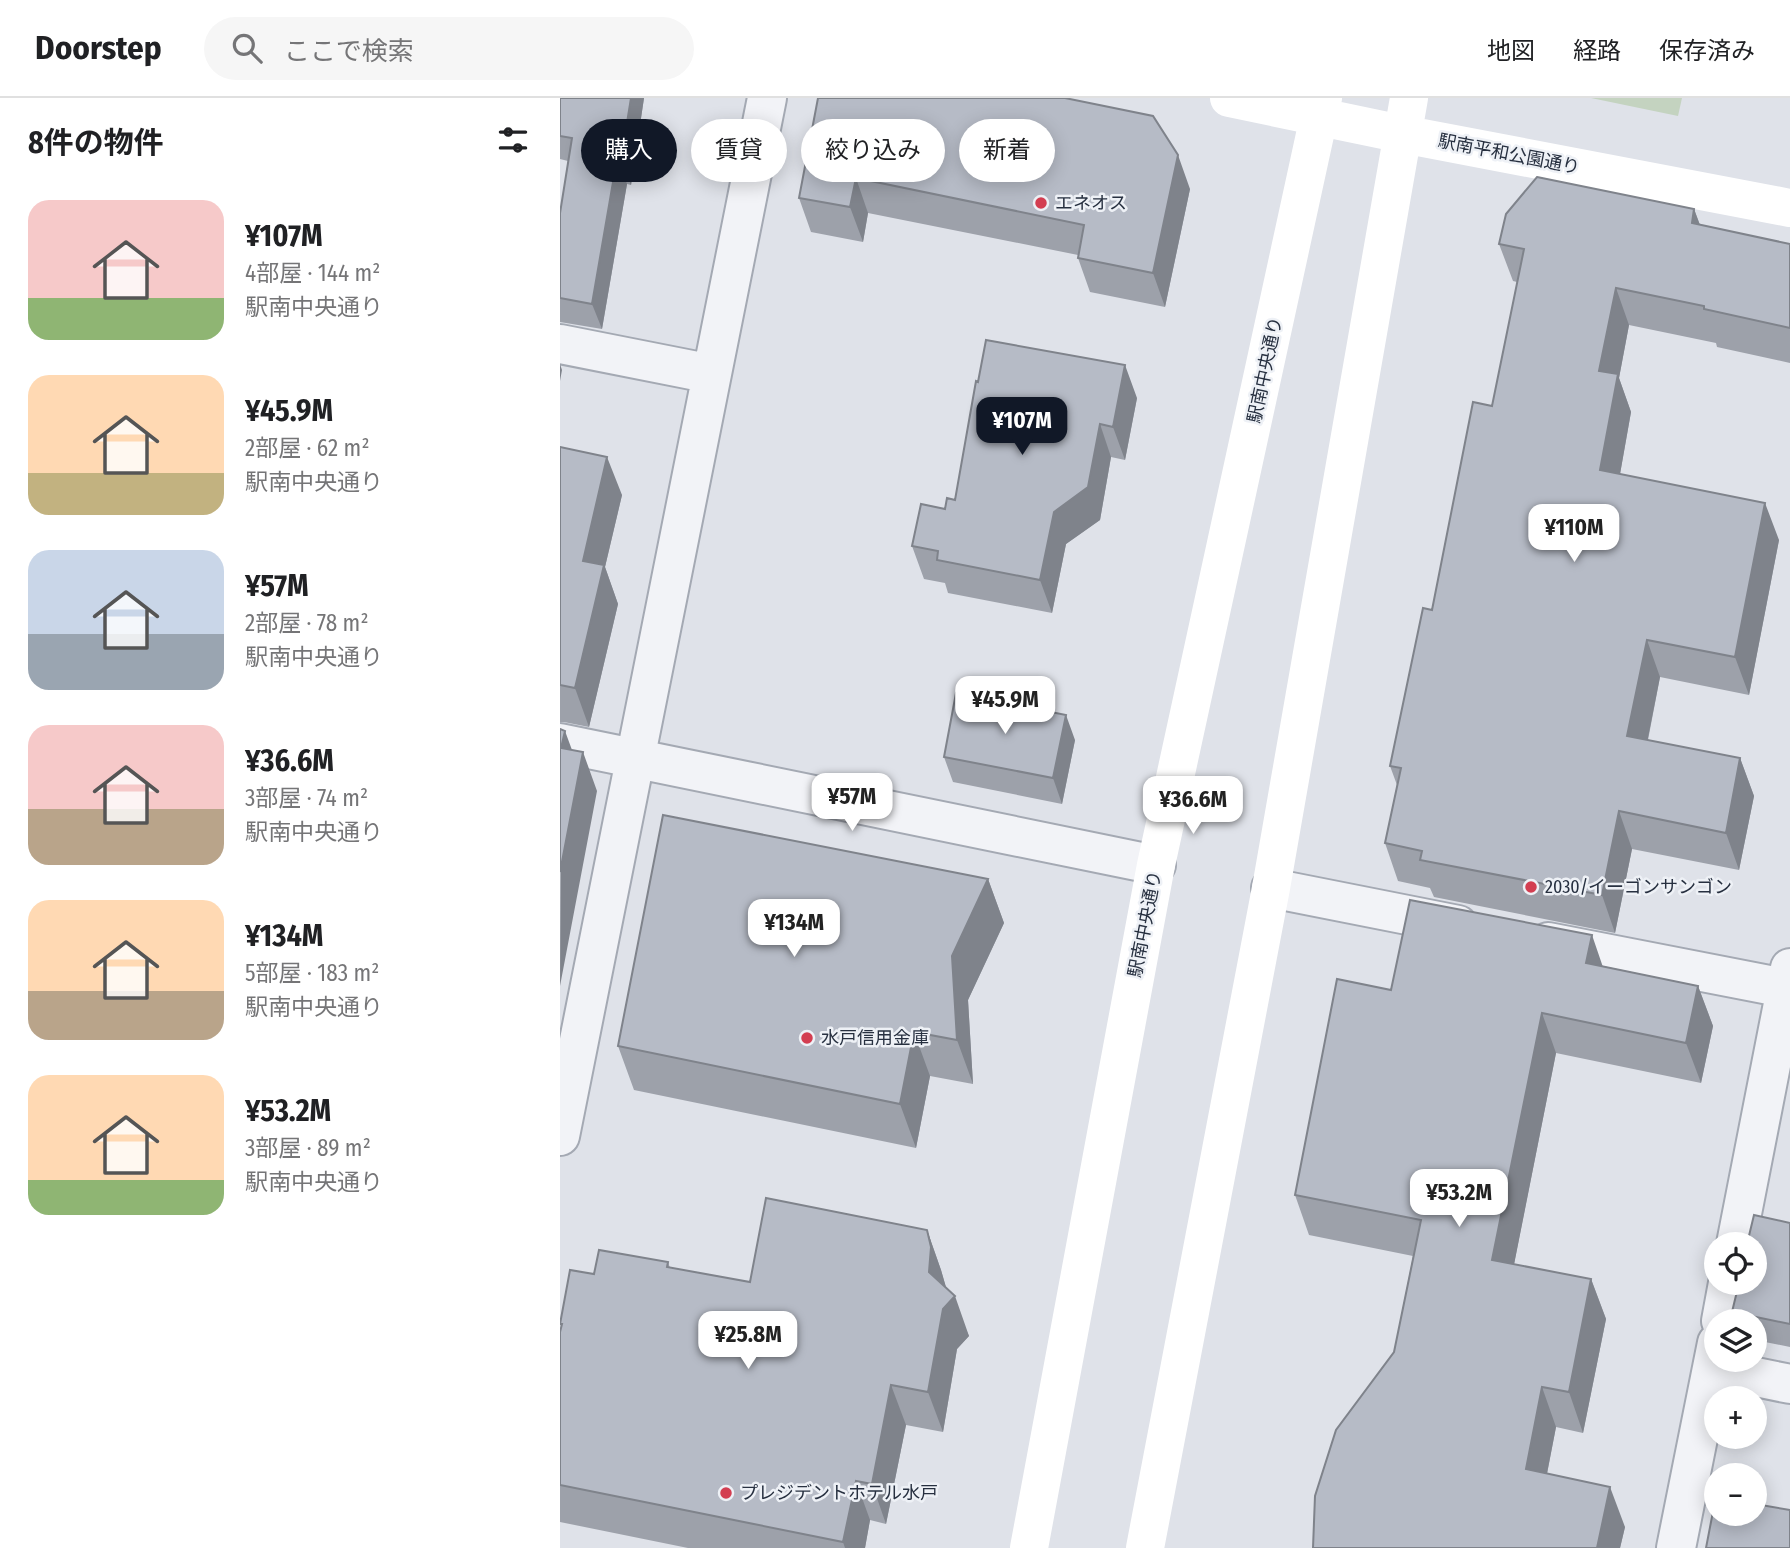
<!DOCTYPE html>
<html lang="ja">
<head>
<meta charset="utf-8">
<style>
	body { margin:0; font-family:"Fira Sans Condensed","Noto Sans JP",sans-serif; background:#f6f6f6; color:#202124; height:100vh; display:flex; flex-direction:column; font-size:26px; white-space:nowrap }
	* { box-sizing:border-box; margin:0 }
	p { font-size:23px; color:#757577 }
	.icon { flex:none; width:38px; height:38px; fill:none; stroke:currentColor; stroke-width:2; stroke-linecap:round; stroke-linejoin:round }
	.map { position:relative; flex:1; overflow:hidden }
	.drawer { display:flex; flex-direction:column; background:#fff; width:560px }
	.drawer>* { flex:none }
	.guide { position:absolute; left:21px; top:21px; width:665px; height:63px; display:flex; gap:14px }
	.fabs { position:absolute; left:1144px; top:1134px; display:grid; gap:14px }
	.fabs a { display:grid; place-items:center; width:63px; height:63px; border-radius:50%; background:#fff; box-shadow:0 4px 18px #0003; font-size:35px }
	.price { position:absolute; translate:-50% -60px; padding:0 16px; border-radius:14px; background:#fff; color:#222; font-size:23px; line-height:46px; filter:drop-shadow(0 2px 4px #0008) }
	.price::after { content:''; position:absolute; left:50%; top:42px; width:21px; height:16px; margin-left:-10px; background:inherit; clip-path:polygon(0 0,100% 0,50% 100%) }
	.price.current { background:#111827; color:#fff }
	ul { padding:0; list-style:none }
	li { display:flex; align-items:center; gap:21px; height:175px; padding:0 28px }
	li span { display:grid; place-items:center; flex:none; width:196px; height:140px; border-radius:21px; color:#555 }
	li>.icon { margin-inline-start:auto }
	span .icon { width:84px; height:84px; fill:#fffc; stroke-width:1 }
	li b { font-size:30px }
	h2 { display:flex; justify-content:space-between; align-items:center; height:84px; padding:0 28px; font-size:30px }
	.pill { padding:0 24px; border-radius:32px; background:#fff; box-shadow:0 4px 18px #0003; font-size:24px; line-height:63px }
	.pill.current { background:#111827; color:#fff }
	header { display:flex; align-items:center; gap:42px; box-sizing:border-box; height:98px; padding:0 35px; background:#fff; border-bottom:2px solid #e0e0e0 }
	header strong { font-size:33px }
	nav { display:flex; gap:38px; margin-inline-start:auto; font-size:24px }
	.search { width:490px; height:63px; background:#f6f6f6; display:flex; align-items:center; gap:18px; box-sizing:border-box; padding:0 24px; border-radius:38px; color:#757577; font-size:26px }
	main { display:flex; flex:1; min-height:0 }
	.map>svg:first-child { display:block }
</style>
</head>
<body>
<header>
<strong>Doorstep</strong>
<div class="search"><svg class="icon" aria-label="search" viewBox="0 0 24 24"><circle cx="10" cy="10" r="6"/><path d="M15 15l6 6"/></svg>ここで検索</div>
<nav><a>地図</a><a>経路</a><a>保存済み</a></nav>
</header>
<main>
<section class="drawer">
<h2>8件の物件<svg class="icon" aria-label="filters" viewBox="0 0 24 24"><path d="M4 7h16M4 17h16"/><circle cx="9" cy="7" r="2"/><circle cx="15" cy="17" r="2"/></svg></h2>
<ul>
<li><span style="background:linear-gradient(#f6c9c9 70%,#8fb573 0)"><svg class="icon" aria-label="home" viewBox="0 0 24 24"><path d="M3 11l9-7 9 7M6 9v11h12V9"/></svg></span><div><b>¥107M</b><p>4部屋 · 144 m²</p><p>駅南中央通り</p></div></li>
<li><span style="background:linear-gradient(#ffd9b3 70%,#c2b280 0)"><svg class="icon" aria-label="home" viewBox="0 0 24 24"><path d="M3 11l9-7 9 7M6 9v11h12V9"/></svg></span><div><b>¥45.9M</b><p>2部屋 · 62 m²</p><p>駅南中央通り</p></div></li>
<li><span style="background:linear-gradient(#c9d6e8 60%,#9aa5b1 0)"><svg class="icon" aria-label="home" viewBox="0 0 24 24"><path d="M3 11l9-7 9 7M6 9v11h12V9"/></svg></span><div><b>¥57M</b><p>2部屋 · 78 m²</p><p>駅南中央通り</p></div></li>
<li><span style="background:linear-gradient(#f6c9c9 60%,#b9a48a 0)"><svg class="icon" aria-label="home" viewBox="0 0 24 24"><path d="M3 11l9-7 9 7M6 9v11h12V9"/></svg></span><div><b>¥36.6M</b><p>3部屋 · 74 m²</p><p>駅南中央通り</p></div></li>
<li><span style="background:linear-gradient(#ffd9b3 65%,#b9a48a 0)"><svg class="icon" aria-label="home" viewBox="0 0 24 24"><path d="M3 11l9-7 9 7M6 9v11h12V9"/></svg></span><div><b>¥134M</b><p>5部屋 · 183 m²</p><p>駅南中央通り</p></div></li>
<li><span style="background:linear-gradient(#ffd9b3 75%,#8fb573 0)"><svg class="icon" aria-label="home" viewBox="0 0 24 24"><path d="M3 11l9-7 9 7M6 9v11h12V9"/></svg></span><div><b>¥53.2M</b><p>3部屋 · 89 m²</p><p>駅南中央通り</p></div></li>
</ul>
</section>
<div class="map">
<svg width="1230" height="1450" viewBox="0 0 1230 1450">
	<rect width="100%" height="100%" fill="#dfe2e9"/>
	<path fill="#c4d3c0" d="M 1031,0 L 1122,0 L 1118,18 Z"/>
	<g fill="none" stroke-linecap="round" stroke-linejoin="round">
		<g stroke="#a4a9b3" stroke-width="42">
			<path id="street" d="M 0,246 L 152,276
				M 0,645 L 596,767
				M 711,790 L 898,827
				M 988,844 L 1230,891
				M 0,1038 L 207,0
				M 1176,1146 L 1230,870
				M 1161,1223 L 1168,1185
				M 1152,1270 L 1230,1286
				M 1116,1450 L 1157,1245"/>
		</g>
		<use href="#street" stroke="#f2f3f7" stroke-width="38"/>
		<path stroke="#fff" stroke-width="38" d="M 669,0 L 842,36 L 1230,110
			M 469,1450 L 596,767 L 763,0
			M 585,1450 L 711,790 L 849,0"/>
	</g>
	<path fill="#9da1aa" d="M 0,0 L 84,0 L 71,87 L 67,86 L 42,231 L 0,224 L 0,115 L 8,63 L 0,61 Z
		M 258,0 L 630,91 L 605,209 L 530,194 L 518,160 L 518,157 L 308,115 L 303,144 L 251,134 L 239,100 Z
		M 1134,111 L 1140,127 L 1230,146 L 1230,265 L 1157,249 L 1156,245 L 1069,227 L 1059,280 L 1071,314 L 1060,376 L 1219,442 L 1189,597 L 1100,579 L 1088,642 L 1180,660 L 1194,698 L 1179,772 L 1072,751 L 1055,835 L 874,799 L 870,790 L 838,783 L 825,745 L 837,687 L 830,668 L 872,512 L 932,308 L 957,184 L 953,183 L 939,146 Z
		M 577,300 L 565,362 L 551,359 L 540,422 L 506,446 L 492,515 L 388,495 L 385,485 L 364,481 L 352,448 L 395,402 Z
		M 0,349 L 62,397 L 45,469 L 58,506 L 29,629 L 4,624 L 0,624 Z
		M 515,642 L 502,706 L 393,684 L 384,659 Z
		M 428,781 L 444,825 L 408,902 L 413,986 L 370,978 L 356,1050 L 74,992 L 58,948 Z
		M 1043,868 L 1138,888 L 1153,928 L 1141,985 L 996,955 L 954,1166 L 1031,1181 L 1046,1221 L 1023,1335 L 996,1329 L 987,1376 L 1065,1429 L 1060,1450 L 753,1450 L 834,1254 L 853,1158 L 749,1137 L 735,1097 L 831,892 Z
		M 1230,1125 L 1230,1249 L 1195,1242 L 1195,1223 L 1176,1223 L 1172,1214 Z
		M 367,1132 L 381,1172 L 386,1190 L 409,1238 L 397,1251 L 383,1334 L 346,1327 L 326,1426 L 310,1422 L 305,1450 L 128,1450 L 0,1424 L 0,1234 L 1,1228 L 0,1226 L 34,1176 L 108,1164 L 110,1170 L 190,1184 Z"/>
	<path fill="#7f838b" d="M 71,0 L 84,0 L 71,87 L 61,62 Z
		M 618,57 L 630,91 L 605,209 L 593,175 Z
		M 57,61 L 67,86 L 42,231 L 32,206 Z
		M 296,80 L 308,115 L 303,144 L 290,109 Z
		M 1134,111 L 1148,149 L 1132,125 Z
		M 1056,190 L 1069,227 L 1059,280 L 1071,314 L 1054,410 L 1040,372 L 1039,273 Z
		M 0,266 L 2,272 L 0,283 Z
		M 565,267 L 577,300 L 565,362 L 553,329 Z
		M 540,326 L 551,359 L 540,422 L 506,446 L 492,515 L 480,482 L 494,414 Z
		M 47,359 L 62,397 L 45,469 L 58,506 L 29,629 L 15,590 L 23,463 Z
		M 1205,405 L 1219,442 L 1189,597 L 1175,559 Z
		M 1087,542 L 1100,579 L 1081,675 L 1067,638 Z
		M 506,617 L 515,642 L 502,706 L 493,680 Z
		M 5,633 L 19,671 L 23,654 L 37,693 L 0,888 L 1,650 Z
		M 1180,660 L 1194,698 L 1179,772 L 1166,735 Z
		M 1059,713 L 1072,751 L 1055,835 L 1042,797 Z
		M 428,781 L 444,825 L 408,902 L 413,986 L 397,942 L 392,858 Z
		M 1032,837 L 1046,878 L 1026,865 Z
		M 1138,888 L 1153,928 L 1141,985 L 1126,945 Z
		M 982,915 L 996,955 L 947,1202 L 932,1162 Z
		M 354,934 L 370,978 L 356,1050 L 340,1006 Z
		M 367,1132 L 381,1172 L 386,1189 L 395,1198 L 409,1238 L 397,1251 L 383,1334 L 368,1294 L 369,1174 Z
		M 1031,1181 L 1046,1221 L 1023,1335 L 1009,1294 Z
		M 331,1287 L 346,1327 L 326,1426 L 312,1386 Z
		M 982,1289 L 996,1329 L 980,1411 L 966,1371 Z
		M 296,1383 L 310,1422 L 305,1450 L 285,1450 L 283,1444 Z
		M 1050,1389 L 1065,1429 L 1060,1450 L 1037,1450 Z"/>
	<path fill="#b6bbc6" stroke="#7f838b" stroke-width="2" d="M 0,0 L 71,0 L 61,62 L 57,61 L 32,206 L 0,200 L 0,115 L 12,40 L 0,38 Z
		M 258,0 L 505,0 L 593,18 L 618,57 L 593,175 L 518,160 L 524,127 L 296,80 L 290,109 L 239,100 Z
		M 977,79 L 1134,111 L 1132,125 L 1230,146 L 1230,230 L 1144,211 L 1144,208 L 1056,190 L 1039,273 L 1058,276 L 1040,372 L 1205,405 L 1175,559 L 1087,542 L 1067,638 L 1180,660 L 1166,735 L 1059,713 L 1042,797 L 860,762 L 862,753 L 825,745 L 841,670 L 830,668 L 863,510 L 872,512 L 913,304 L 932,308 L 964,151 L 939,146 L 946,116 Z
		M 426,242 L 565,267 L 553,329 L 540,326 L 528,389 L 494,414 L 480,482 L 377,462 L 378,453 L 352,448 L 361,406 L 385,411 L 387,400 L 395,402 L 416,283 L 418,284 Z
		M 0,349 L 47,359 L 23,463 L 44,467 L 15,590 L 0,587 Z
		M 396,595 L 506,617 L 493,680 L 384,659 Z
		M 0,631 L 5,633 L 1,650 L 23,654 L 0,774 Z
		M 103,717 L 428,781 L 392,858 L 397,942 L 354,934 L 340,1006 L 58,948 Z
		M 850,802 L 1032,837 L 1026,865 L 1138,888 L 1126,945 L 982,915 L 932,1162 L 1031,1181 L 1009,1294 L 982,1289 L 966,1371 L 1050,1389 L 1037,1450 L 753,1450 L 755,1398 L 776,1332 L 834,1254 L 861,1122 L 735,1097 L 777,881 L 831,892 Z
		M 206,1100 L 367,1132 L 371,1149 L 369,1174 L 395,1198 L 383,1211 L 368,1294 L 331,1287 L 312,1386 L 296,1383 L 283,1444 L 0,1387 L 0,1234 L 2,1226 L 0,1226 L 10,1172 L 34,1176 L 39,1152 L 108,1164 L 107,1169 L 190,1184 Z
		M 1194,1117 L 1230,1125 L 1230,1226 L 1172,1214 L 1179,1185 L 1195,1185 L 1195,1146 L 1187,1146 Z
		M 1156,1398 L 1157,1399 L 1157,1416 L 1195,1416 L 1195,1406 L 1230,1412 L 1230,1450 L 1146,1450 Z"/>
	<g fill="#d33e51" stroke="#eef1f6" stroke-width="2.5">
		<circle cx="481" cy="105" r="7"/>
		<circle cx="971" cy="789" r="7"/>
		<circle cx="247" cy="940" r="7"/>
		<circle cx="166" cy="1395" r="7"/>
	</g>
	<g text-anchor="middle" stroke-width="5" stroke-linejoin="round" paint-order="stroke">
		<g font-size="18" fill="#273040" stroke="#eef1f6">
			<text transform="translate(949 56) rotate(11)" y="6">駅南平和公園通り</text>
			<text transform="translate(705 272) rotate(-78)" y="6">駅南中央通り</text>
			<text transform="translate(585 826) rotate(-79)" y="6">駅南中央通り</text>
		</g>
		<g font-size="18" fill="#273040" stroke="#eef1f6" text-anchor="start">
			<text x="495" y="111">エネオス</text>
			<text x="985" y="795">2030/イーゴンサンゴン</text>
			<text x="261" y="946">水戸信用金庫</text>
			<text x="180" y="1401">プレジデントホテル水戸</text>
		</g>
	</g>
</svg>
<div class="fabs">
<a><svg class="icon" aria-label="locate" viewBox="0 0 24 24"><circle cx="12" cy="12" r="6"/><path d="M12 2v4M12 18v4M2 12h4M18 12h4"/></svg></a>
<a><svg class="icon" aria-label="layers" viewBox="0 0 24 24"><path d="M12 4l9 5-9 5-9-5zM3 14l9 5 9-5"/></svg></a>
<a>+</a>
<a>−</a>
</div>
<b class="price current" style="left:462px;top:359px">¥107M</b>
<b class="price" style="left:1014px;top:466px">¥110M</b>
<b class="price" style="left:445px;top:638px">¥45.9M</b>
<b class="price" style="left:292px;top:735px">¥57M</b>
<b class="price" style="left:633px;top:738px">¥36.6M</b>
<b class="price" style="left:234px;top:861px">¥134M</b>
<b class="price" style="left:899px;top:1131px">¥53.2M</b>
<b class="price" style="left:188px;top:1273px">¥25.8M</b>
<div class="guide">
<a class="pill current">購入</a>
<a class="pill">賃貸</a>
<a class="pill">絞り込み</a>
<a class="pill">新着</a>
</div>
</div>
</main>
</body>
</html>
